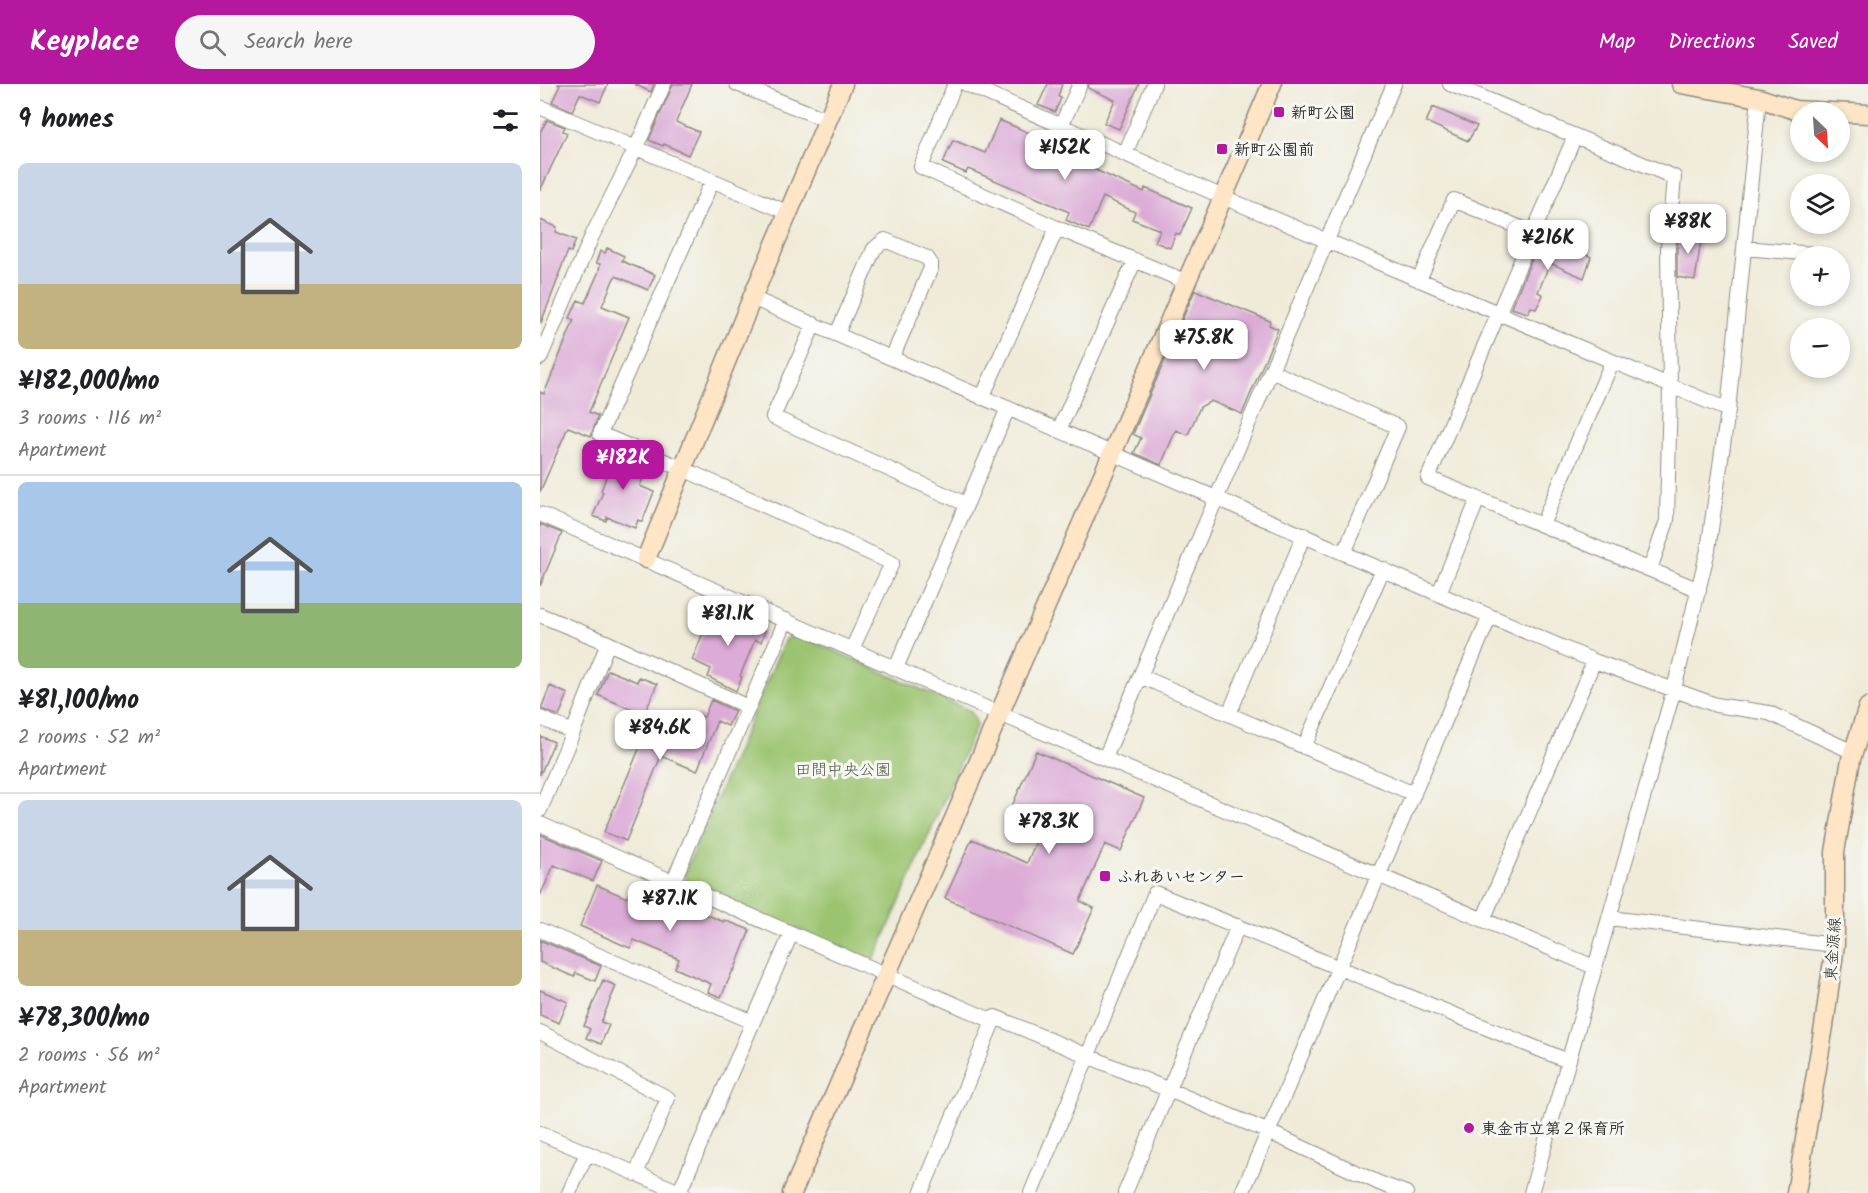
<!DOCTYPE html>
<html lang="en">
<head>
<meta charset="utf-8">
<style>
	body { margin:0; font-family:Kalam,"Klee One",sans-serif; background:#f6f6f6; color:#202124; height:100vh; display:flex; flex-direction:column; font-size:22px; white-space:nowrap }
	* { box-sizing:border-box; margin:0 }
	p { font-size:20px; color:#757577 }
	.icon { flex:none; width:33px; height:33px; fill:none; stroke:currentColor; stroke-width:2; stroke-linecap:round; stroke-linejoin:round }
	.map { position:relative; flex:1; overflow:hidden }
	.details { display:flex; flex-direction:column; background:#fff; width:540px }
	.details>* { flex:none }
	.needle { width:39px; rotate:155deg }
	.buttons { position:absolute; left:1250px; top:18px; display:grid; gap:12px }
	.buttons a { display:grid; place-items:center; width:60px; height:60px; border-radius:50%; background:#fff; box-shadow:0 3px 9px #0003; font-size:30px }
	.price { position:absolute; translate:-50% -51px; padding:0 14px; border-radius:12px; background:#fff; color:#222; font-size:20px; line-height:39px; filter:drop-shadow(0 2px 3px #0008) }
	.price::after { content:''; position:absolute; left:50%; top:36px; width:18px; height:14px; margin-left:-9px; background:inherit; clip-path:polygon(0 0,100% 0,50% 100%) }
	.price.active { background:#b5179e; color:#fff }
	ul { padding:0; list-style:none }
	li { display:grid; align-content:center; gap:12px; height:318px; padding:0 18px }
	li+li { border-top:2px solid #e0e0e0 }
	li span { display:grid; place-items:center; height:186px; border-radius:9px; color:#555 }
	li>.icon { margin-inline-start:auto }
	span .icon { width:108px; height:108px; fill:#fffc; stroke-width:1 }
	li b { font-size:26px }
	h2 { display:flex; justify-content:space-between; align-items:center; height:72px; padding:0 18px; font-size:26px }
	header { display:flex; align-items:center; gap:36px; box-sizing:border-box; height:84px; padding:0 30px; background:#b5179e; color:#fff }
	header strong { font-size:28px }
	nav { display:flex; gap:33px; margin-inline-start:auto; font-size:21px }
	.search { width:420px; height:54px; background:#f6f6f6; display:flex; align-items:center; gap:15px; box-sizing:border-box; padding:0 21px; border-radius:33px; color:#757577; font-size:22px }
	main { display:flex; flex:1; min-height:0 }
	.map>svg:first-child { display:block }
</style>
</head>
<body>
<header>
<strong>Keyplace</strong>
<div class="search"><svg class="icon" aria-label="search" viewBox="0 0 24 24"><circle cx="10" cy="10" r="6"/><path d="M15 15l6 6"/></svg>Search here</div>
<nav><a>Map</a><a>Directions</a><a>Saved</a></nav>
</header>
<main>
<section class="details">
<h2>9 homes<svg class="icon" aria-label="filters" viewBox="0 0 24 24"><path d="M4 7h16M4 17h16"/><circle cx="9" cy="7" r="2"/><circle cx="15" cy="17" r="2"/></svg></h2>
<ul>
<li><span style="background:linear-gradient(#c9d6e8 65%,#c2b280 0)"><svg class="icon" aria-label="home" viewBox="0 0 24 24"><path d="M3 11l9-7 9 7M6 9v11h12V9"/></svg></span><div><b>¥182,000/mo</b><p>3 rooms · 116 m²</p><p>Apartment</p></div></li>
<li><span style="background:linear-gradient(#a9c7e8 65%,#8fb573 0)"><svg class="icon" aria-label="home" viewBox="0 0 24 24"><path d="M3 11l9-7 9 7M6 9v11h12V9"/></svg></span><div><b>¥81,100/mo</b><p>2 rooms · 52 m²</p><p>Apartment</p></div></li>
<li><span style="background:linear-gradient(#c9d6e8 70%,#c2b280 0)"><svg class="icon" aria-label="home" viewBox="0 0 24 24"><path d="M3 11l9-7 9 7M6 9v11h12V9"/></svg></span><div><b>¥78,300/mo</b><p>2 rooms · 56 m²</p><p>Apartment</p></div></li>
</ul>
</section>
<div class="map">
<svg width="1328" height="1109" viewBox="0 0 1328 1109">
	<rect width="100%" height="100%" fill="#f6f6f2"/>
	<filter id="ink" filterUnits="userSpaceOnUse"><feTurbulence type="fractalNoise" baseFrequency=".0167" numOctaves="2"/><feDisplacementMap in="SourceGraphic" scale="12" xChannelSelector="R" yChannelSelector="G"/><feConvolveMatrix kernelMatrix="1 2 1 2 8 2 1 2 1" color-interpolation-filters="sRGB"/></filter>
	<filter id="wash" filterUnits="userSpaceOnUse"><feTurbulence type="fractalNoise" baseFrequency=".008" numOctaves="4" result="noise"/><feDisplacementMap in="SourceGraphic" scale="24" xChannelSelector="R" yChannelSelector="G"/><feGaussianBlur stdDeviation="1.35" result="paint"/><feColorMatrix in="noise" values="0 0 0 0 0 0 0 0 0 0 0 0 0 0 0 0 0 1.4 0 .05"/><feComposite in="paint" operator="in"/></filter>
	<g filter="url(#wash)">
		<rect width="100%" height="100%" fill="#f0ebd9"/>
		<path fill="#9bc470" stroke="#63784e" stroke-width="1.5" d="M 258,551 L 431,627 L 437,640 L 335,874 L 328,875 L 148,800 L 144,790 L 245,555 Z"/>
		<g id="blocks">
			<path fill="#dcabd7" d="M 17,0 L 68,0 L 60,18 L 40,10 L 32,27 L 12,18 L 20,1 Z
				M 94,0 L 114,0 L 111,8 Z
				M 133,0 L 152,0 L 136,38 L 159,48 L 148,71 L 124,60 L 123,62 L 109,56 Z
				M 508,0 L 522,0 L 518,13 L 521,14 L 515,28 L 498,21 Z
				M 549,0 L 599,0 L 579,45 L 564,39 L 575,16 L 548,4 Z
				M 893,23 L 937,42 L 928,57 L 886,38 Z
				M 7,36 L 25,43 L 23,47 L 27,49 L 0,107 L 0,48 Z
				M 459,36 L 543,72 L 540,79 L 604,108 L 605,104 L 652,124 L 640,151 L 636,149 L 630,164 L 615,158 L 620,146 L 592,135 L 595,128 L 563,113 L 549,146 L 526,136 L 529,128 L 497,114 L 428,85 L 426,89 L 403,79 L 413,56 L 445,69 Z
				M 0,136 L 17,143 L 16,148 L 36,156 L 31,168 L 28,167 L 18,192 L 19,192 L 1,239 Z
				M 1139,147 L 1162,150 L 1155,196 L 1137,193 L 1137,165 Z
				M 1002,151 L 1051,173 L 1044,194 L 1010,179 L 998,208 L 1003,211 L 996,225 L 991,223 L 988,229 L 971,224 Z
				M 67,164 L 84,172 L 82,177 L 115,191 L 108,206 L 76,192 L 74,194 L 62,222 L 89,233 L 49,328 L 58,332 L 51,352 L 28,343 L 0,408 L 0,308 L 4,310 L 34,236 L 30,234 L 38,216 L 45,219 L 59,187 L 60,180 L 56,179 L 60,167 L 65,169 Z
				M 655,206 L 730,237 L 729,241 L 738,245 L 702,330 L 671,317 L 660,323 L 648,351 L 636,346 L 621,381 L 594,369 L 601,354 L 593,350 Z
				M 67,367 L 93,378 L 94,374 L 108,380 L 100,402 L 114,408 L 102,438 L 98,436 L 95,444 L 67,433 L 66,437 L 53,432 L 63,408 L 61,407 L 66,393 L 58,389 Z
				M 0,440 L 22,449 L 0,502 Z
				M 173,525 L 204,538 L 207,532 L 225,539 L 222,546 L 225,547 L 221,558 L 215,556 L 200,592 L 202,593 L 196,607 L 168,593 L 171,585 L 152,576 Z
				M 68,586 L 97,598 L 99,593 L 117,600 L 104,631 L 58,611 Z
				M 10,602 L 28,610 L 19,632 L 1,625 Z
				M 171,616 L 195,627 L 188,642 L 177,637 L 157,687 L 121,672 L 86,757 L 64,748 L 100,663 L 85,657 L 95,633 L 148,655 L 158,631 L 164,633 Z
				M 0,652 L 14,658 L 0,691 Z
				M 496,667 L 604,714 L 581,767 L 565,760 L 540,817 L 554,824 L 533,870 L 405,814 L 432,755 L 487,779 L 505,736 L 472,722 Z
				M 0,750 L 62,777 L 53,797 L 14,781 L 0,812 Z
				M 57,801 L 87,814 L 92,803 L 115,813 L 120,802 L 150,815 L 147,822 L 184,838 L 184,836 L 210,846 L 194,887 L 193,886 L 181,913 L 168,908 L 171,900 L 135,884 L 139,875 L 94,856 L 90,864 L 40,842 Z
				M 0,856 L 61,882 L 55,897 L 36,889 L 34,893 L 0,878 Z
				M 63,896 L 76,902 L 61,938 L 69,941 L 61,960 L 46,954 L 50,945 L 44,942 Z
				M 0,906 L 28,918 L 19,939 L 0,931 Z"/>
		</g>
	</g>
	<g filter="url(#ink)">
		<use href="#blocks" fill-opacity="0" stroke="#8e8b82" stroke-width="1.5"/>
		<g fill="none" stroke-linecap="round" stroke-linejoin="round">
			<g stroke="#8e8b82" stroke-width="16">
				<path id="street" d="M 197,0 L 287,36
					M 415,0 L 381,83 L 517,144 L 647,198
					M 426,0 L 683,113 L 1188,326
					M 910,0 L 1134,93 L 1128,164 L 1130,302 L 1127,437 L 1110,485
					M 0,23 L 249,129
					M 521,42 L 540,0
					M 1035,52 L 958,230 L 888,394 L 1159,506
					M 585,70 L 614,0
					M 172,97 L 60,350 L 141,384 L 352,479 L 312,565
					M 1205,164 L 1284,171
					M 879,196 L 914,116 L 993,149
					M 212,214 L 1054,577 L 1176,621 L 1229,629 L 1313,668
					M 274,240 L 233,333 L 426,420
					M 297,250 L 334,165 L 345,156 L 387,174 L 391,180 L 391,184 L 352,274
					M 0,274 L 52,152 L 96,64 L 124,0
					M 731,287 L 858,343 L 804,469
					M 442,314 L 517,144
					M 519,346 L 595,176
					M 0,430 L 460,630 L 1054,883
					M 1002,441 L 1072,278
					M 899,509 L 938,415
					M 0,531 L 68,559 L 208,623
					M 356,584 L 468,324
					M 600,592 L 874,710
					M 689,630 L 764,451
					M 0,634 L 33,648
					M 764,663 L 843,485
					M 565,674 L 854,0
					M 0,726 L 33,648 L 68,559
					M 0,740 L 453,937
					M 133,798 L 246,536
					M 1069,834 L 1295,861
					M 943,836 L 1054,577
					M 0,846 L 213,938
					M 0,948 L 128,1014 L 96,1090
					M 0,1049 L 142,1109
					M 29,1109 L 47,1069
					M 139,1109 L 251,850
					M 381,1109 L 455,933 L 729,1048 L 839,1099 L 866,1109
					M 491,1109 L 615,809 L 1028,977
					M 585,1109 L 698,842
					M 702,1109 L 950,532
					M 991,1109 L 1134,605 L 1168,466 L 1188,326 L 1219,14"/>
			</g>
			<g stroke="#8e8b82" stroke-width="21">
				<path id="secondary" d="M 1141,0 L 1219,14 L 1255,26 L 1328,30
					M 106,475 L 212,214 L 303,0
					M 252,1109 L 732,0
					M 1256,1109 L 1284,942 L 1295,861 L 1295,768 L 1311,675 L 1328,623"/>
			</g>
			<use href="#street" stroke="#fff" stroke-width="14"/>
			<use href="#secondary" stroke="#fde5c5" stroke-width="18"/>
		</g>
	</g>
	<g fill="#b5179e" stroke="#f6f6f2" stroke-width="2">
		<rect x="733" y="22" width="12" height="12" rx="3"/>
		<rect x="676" y="59" width="12" height="12" rx="3"/>
		<rect x="559" y="786" width="12" height="12" rx="3"/>
		<circle cx="929" cy="1044" r="6"/>
	</g>
	<g text-anchor="middle" stroke-width="6" stroke-linejoin="round" paint-order="stroke">
		<g font-size="16" font-weight="bold" fill="#2b2b2b" stroke="#f6f6f2" text-anchor="start">
			<text x="751" y="34">新町公園</text>
			<text x="694" y="71">新町公園前</text>
			<text x="577" y="798">ふれあいセンター</text>
			<text x="941" y="1050">東金市立第２保育所</text>
		</g>
		<g font-size="16" fill="#4d5940" stroke="#f6f6f2">
			<text x="303" y="691">田間中央公園</text>
		</g>
		<g font-size="16" fill="#2b2b2b" stroke="#f6f6f2">
			<text transform="translate(1292 865) rotate(-86)" y="6">東金源線</text>
		</g>
	</g>
</svg>
<div class="buttons">
<a><svg class="needle" viewBox="-14 -14 28 28"><path d="M0-13l5 13h-10z" fill="#e53935"/><path d="M0 13l5-13h-10z" fill="#757577"/></svg></a>
<a><svg class="icon" aria-label="layers" viewBox="0 0 24 24"><path d="M12 4l9 5-9 5-9-5zM3 14l9 5 9-5"/></svg></a>
<a>+</a>
<a>−</a>
</div>
<b class="price" style="left:525px;top:97px">¥152K</b>
<b class="price" style="left:1148px;top:171px">¥88K</b>
<b class="price" style="left:1008px;top:187px">¥216K</b>
<b class="price" style="left:664px;top:287px">¥75.8K</b>
<b class="price active" style="left:83px;top:407px">¥182K</b>
<b class="price" style="left:188px;top:563px">¥81.1K</b>
<b class="price" style="left:120px;top:677px">¥84.6K</b>
<b class="price" style="left:509px;top:771px">¥78.3K</b>
<b class="price" style="left:130px;top:848px">¥87.1K</b>
</div>
</main>
</body>
</html>
